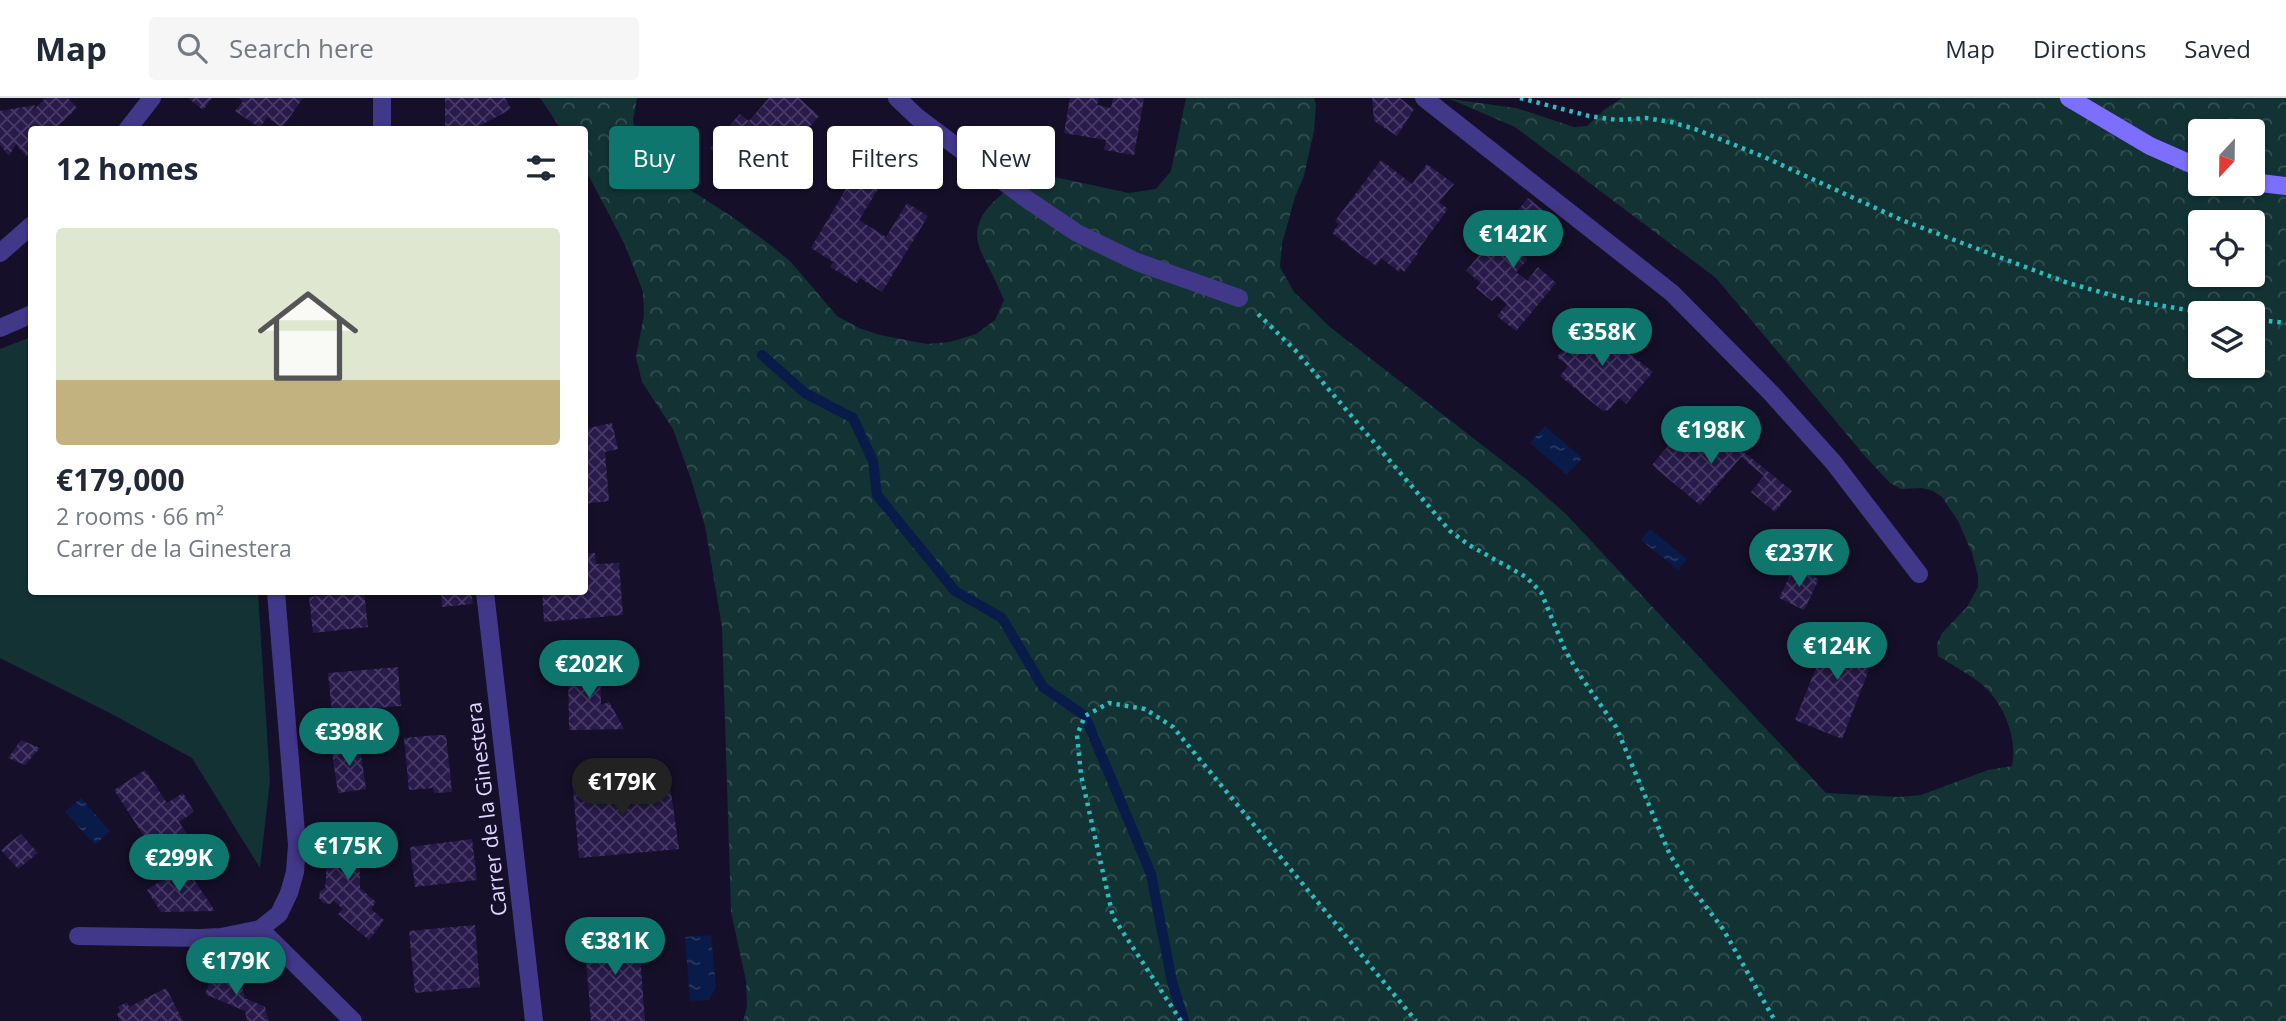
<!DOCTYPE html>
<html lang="en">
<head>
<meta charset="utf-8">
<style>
	body { margin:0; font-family:"Open Sans",sans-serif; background:#f6f6f7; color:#1f2937; height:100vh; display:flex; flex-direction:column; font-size:26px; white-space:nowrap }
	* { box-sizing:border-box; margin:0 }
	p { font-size:23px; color:#747a83 }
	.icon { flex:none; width:38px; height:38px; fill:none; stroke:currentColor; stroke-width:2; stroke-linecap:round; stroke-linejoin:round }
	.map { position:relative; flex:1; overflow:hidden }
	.details { position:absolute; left:28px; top:28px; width:560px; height:469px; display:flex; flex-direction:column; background:#fff; border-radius:7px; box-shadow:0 2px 5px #0004 }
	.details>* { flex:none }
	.guide { position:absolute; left:609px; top:28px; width:665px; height:63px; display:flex; gap:14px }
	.needle { width:46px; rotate:202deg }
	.buttons { position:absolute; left:2188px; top:21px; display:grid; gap:14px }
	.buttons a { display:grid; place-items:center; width:77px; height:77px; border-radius:7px; background:#fff; box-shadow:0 2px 5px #0004; font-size:35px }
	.price { position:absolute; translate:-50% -60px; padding:0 16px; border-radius:24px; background:#0f766e; color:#fff; font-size:23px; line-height:46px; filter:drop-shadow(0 2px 4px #0008) }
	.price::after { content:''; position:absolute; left:50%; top:42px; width:21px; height:16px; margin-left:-10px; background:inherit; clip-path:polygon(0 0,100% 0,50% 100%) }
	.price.selected { background:#222; color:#fff }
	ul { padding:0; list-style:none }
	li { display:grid; align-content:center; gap:14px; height:371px; padding:0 28px }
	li+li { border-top:2px solid #e0e1e3 }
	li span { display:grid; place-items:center; height:217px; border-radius:7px; color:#555 }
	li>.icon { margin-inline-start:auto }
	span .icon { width:126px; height:126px; fill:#fffc; stroke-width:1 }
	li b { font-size:30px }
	h2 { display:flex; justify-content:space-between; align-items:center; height:84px; padding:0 28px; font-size:30px }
	.chip { padding:0 24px; border-radius:7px; background:#fff; box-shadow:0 2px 5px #0004; font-size:24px; line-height:63px }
	.chip.selected { background:#0f766e; color:#fff }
	header { display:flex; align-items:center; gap:42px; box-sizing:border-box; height:98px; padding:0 35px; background:#fff; border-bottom:2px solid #e0e1e3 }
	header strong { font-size:33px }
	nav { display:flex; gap:38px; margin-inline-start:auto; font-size:24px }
	.search { width:490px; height:63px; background:#f6f6f7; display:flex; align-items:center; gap:18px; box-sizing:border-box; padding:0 24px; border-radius:7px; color:#747a83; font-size:26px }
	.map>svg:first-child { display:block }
</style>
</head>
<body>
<header>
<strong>Map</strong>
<div class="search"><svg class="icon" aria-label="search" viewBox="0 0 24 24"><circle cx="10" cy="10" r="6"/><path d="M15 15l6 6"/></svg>Search here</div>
<nav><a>Map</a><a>Directions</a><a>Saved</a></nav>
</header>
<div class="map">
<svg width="2286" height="923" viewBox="0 0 2286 923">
	<defs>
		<pattern id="forest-crowns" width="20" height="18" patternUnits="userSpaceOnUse" patternTransform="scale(1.75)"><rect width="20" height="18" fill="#123234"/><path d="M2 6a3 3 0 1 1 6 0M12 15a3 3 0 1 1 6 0" fill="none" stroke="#344f52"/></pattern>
		<pattern id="water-ripples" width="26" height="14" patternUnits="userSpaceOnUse" patternTransform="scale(1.75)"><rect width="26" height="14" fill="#081b49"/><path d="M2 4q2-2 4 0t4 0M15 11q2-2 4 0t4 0" fill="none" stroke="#2c3b64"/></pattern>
		<pattern id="building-cross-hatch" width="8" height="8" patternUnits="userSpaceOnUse" patternTransform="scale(1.75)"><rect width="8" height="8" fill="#281a4b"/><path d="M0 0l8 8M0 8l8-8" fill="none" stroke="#473b66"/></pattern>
	</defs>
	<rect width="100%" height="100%" fill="#150f29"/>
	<path fill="#123234" d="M 31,239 L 32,494 L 258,494 L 270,683 L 260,770 L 192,660 L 108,614 L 0,560 L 0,251 Z"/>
	<path fill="url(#forest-crowns)" fill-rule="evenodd" d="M 540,0 L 637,0 L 633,22 L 639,47 L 675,82 L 734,120 L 773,149 L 791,164 L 837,218 L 859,230 L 880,237 L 927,246 L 950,244 L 976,236 L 995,222 L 1004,202 C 997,185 991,174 983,158 C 962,117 1003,97 1031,74 L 1129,95 L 1156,91 L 1171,73 L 1186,0 L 1314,0 L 1316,7 L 1314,33 L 1304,78 L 1295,99 L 1282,146 L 1280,169 L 1294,194 L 1330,229 L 1526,381 L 1566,416 L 1826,695 L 1898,699 L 1921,697 L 1988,672 L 2012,668 C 2018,639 2003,603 1980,585 C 1967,575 1952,567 1938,558 L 1937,546 L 1942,535 L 1967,509 L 1978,489 L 1978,478 L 1972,455 L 1958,423 L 1942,399 L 1933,393 L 1922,390 L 1901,391 L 1890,385 L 1864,357 L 1716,180 L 1515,29 L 1450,1 L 1516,10 L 1574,29 L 1587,28 L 1605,11 L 1622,0 L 2286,0 L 2286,923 L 743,923 L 747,909 L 746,883 L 731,814 L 722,529 L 705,428 L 691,381 L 673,331 L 642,284 L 636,259 L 644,217 L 643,194 L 625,147 L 585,71 L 584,32 L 561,31 ZM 2200,33 L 2252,33 L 2252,86 L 2200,86 ZM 2200,124 L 2252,124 L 2252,177 L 2200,177 ZM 2200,215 L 2252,215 L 2252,268 L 2200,268 Z"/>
	<path fill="url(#water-ripples)" d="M 1545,328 L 1582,360 L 1567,377 L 1530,345 Z
		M 1650,431 L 1687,461 L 1678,472 L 1641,442 Z
		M 81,700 L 110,733 L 95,747 L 65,714 Z
		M 711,837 L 716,890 L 708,902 L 690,903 L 685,839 Z"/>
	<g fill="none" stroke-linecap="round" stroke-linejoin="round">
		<path stroke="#081b49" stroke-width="10" d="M 762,257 L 805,295 L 853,320 L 873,363 L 877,397 L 955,493 L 1002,520 L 1043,589 L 1085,618 L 1151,776 L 1172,884 L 1184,923"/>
	</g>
	<path fill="url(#building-cross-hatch)" d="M 46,0 L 68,0 L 77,10 L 54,32 L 32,32 L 32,52 L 26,58 L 16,46 L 9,58 L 0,47 L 0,13 L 35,7 L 32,13 Z
		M 188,0 L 212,0 L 203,12 Z
		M 239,0 L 303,0 L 282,30 L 267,19 L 260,30 L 235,13 L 243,3 Z
		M 445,0 L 505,0 L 511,11 L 472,32 L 445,32 Z
		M 769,0 L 799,0 L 819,18 L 773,71 L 766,65 L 749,84 L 736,72 L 732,75 L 710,50 L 740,16 L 749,23 Z
		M 1070,0 L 1099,0 L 1097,7 L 1111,10 L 1113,0 L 1144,0 L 1134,57 L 1104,52 L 1106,42 L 1064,35 Z
		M 1372,0 L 1400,0 L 1414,11 L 1397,38 L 1374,23 Z
		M 1381,62 L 1412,86 L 1427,66 L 1454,86 L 1439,104 L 1448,111 L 1417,153 L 1419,154 L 1404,174 L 1401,171 L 1399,174 L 1381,160 L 1376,168 L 1332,135 L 1339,126 L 1335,123 Z
		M 856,74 L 880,88 L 859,122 L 886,139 L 907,105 L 928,118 L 882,194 L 860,180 L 857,185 L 830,169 L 833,164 L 811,150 Z
		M 1528,100 L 1548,116 L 1518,152 L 1528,161 L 1516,174 L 1527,183 L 1538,169 L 1556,185 L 1516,233 L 1497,218 L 1507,206 L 1497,198 L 1492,203 L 1476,190 L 1481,185 L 1466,173 L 1497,136 L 1512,148 L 1522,135 L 1508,124 Z
		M 1588,223 L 1653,274 L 1626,306 L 1619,300 L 1608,313 L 1605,312 L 1603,313 L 1560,278 L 1568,268 L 1557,259 Z
		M 1694,317 L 1736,355 L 1740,351 L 1792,393 L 1775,414 L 1751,394 L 1764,378 L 1741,359 L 1700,407 L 1652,367 Z
		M 612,325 L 618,351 L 605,354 L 609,403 L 584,406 L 584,331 Z
		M 584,455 L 595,455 L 596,466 L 619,465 L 623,517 L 544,524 L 542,494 L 584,494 Z
		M 1794,469 L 1819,481 L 1804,512 L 1779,500 Z
		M 364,494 L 368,529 L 313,535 L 309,499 Z
		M 441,494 L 471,494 L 473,506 L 442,509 Z
		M 1833,528 L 1879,546 L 1842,641 L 1795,622 Z
		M 568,566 L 600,566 L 601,607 L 609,604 L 624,631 L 569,632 Z
		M 398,569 L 401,608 L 332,614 L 328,575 Z
		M 436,637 L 446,637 L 452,694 L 434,695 L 433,690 L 409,692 L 404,640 Z
		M 21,642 L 40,650 L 25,667 L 8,660 Z
		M 359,644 L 366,691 L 338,695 L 331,648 Z
		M 145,672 L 167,705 L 183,695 L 194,714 L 179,724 L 188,738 L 192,736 L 199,746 L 159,772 L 152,762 L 157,758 L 114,692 Z
		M 626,677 L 627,692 L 670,688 L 679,751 L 579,760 L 572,681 Z
		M 359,732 L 360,790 L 376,804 L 371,811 L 384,822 L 369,842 L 338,816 L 343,811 L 334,803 L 330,806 L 323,805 L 319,800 L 320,793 L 325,790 L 326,782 L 326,733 Z
		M 21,736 L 38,755 L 18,771 L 1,752 Z
		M 472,741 L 477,782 L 415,789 L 410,749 Z
		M 184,767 L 215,813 L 161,814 L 147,792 Z
		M 475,827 L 480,889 L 415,895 L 409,833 Z
		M 638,832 L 645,923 L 591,923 L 584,837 Z
		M 239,877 L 245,900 L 265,909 L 268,923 L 247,923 L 245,913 L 205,896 L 211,881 Z
		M 166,890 L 183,923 L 120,923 L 117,916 L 120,913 L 118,909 L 127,904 L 129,909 Z"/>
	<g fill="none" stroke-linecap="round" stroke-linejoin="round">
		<path stroke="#2bbec0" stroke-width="4.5" stroke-dasharray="3.5 5" stroke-linecap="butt" d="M 1520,0 L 1589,18 L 1617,22 L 1646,20 L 1671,24 L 1695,31 L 1762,58 L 1904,123 L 2068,185 L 2133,203 L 2206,215
			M 1258,216 L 1295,252 L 1450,433 L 1469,447 L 1526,479 L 1541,494 L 1565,552 L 1579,576 L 1616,629 L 1670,757 L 1691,789 L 1723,831 L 1775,923
			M 2252,221 L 2286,225
			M 1181,923 L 1113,819 L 1081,677 L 1077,637 L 1085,618 L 1109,605 L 1145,611 L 1173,629 L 1416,923"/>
		<path stroke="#41388a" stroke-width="18" d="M 382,0 L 382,32
			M 897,0 L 917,19 L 1028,102 L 1077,135 L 1137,164 L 1239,200
			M 1424,0 L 1672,195 L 1771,295 L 1834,365 L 1919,476
			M 127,32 L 152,0
			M 0,155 L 32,127
			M 0,230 L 32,216
			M 485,494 L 534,923
			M 260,831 L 353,923
			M 78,838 L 200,840 L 221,839 L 260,831 L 279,816 L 289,795 L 295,774 L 297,747 L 276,494"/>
		<path stroke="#7c6eff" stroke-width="18" d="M 2069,0 L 2150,48 L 2200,70
			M 2252,84 L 2286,88"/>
	</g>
	<g text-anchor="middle" stroke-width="5" stroke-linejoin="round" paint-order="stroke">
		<g font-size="21" fill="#dfd7ff" stroke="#150f29">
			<text transform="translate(487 711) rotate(-97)" y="7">Carrer de la Ginestera</text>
		</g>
	</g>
</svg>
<div class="buttons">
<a><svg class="needle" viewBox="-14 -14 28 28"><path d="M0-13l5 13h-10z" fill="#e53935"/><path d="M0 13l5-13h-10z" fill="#747a83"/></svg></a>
<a><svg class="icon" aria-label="locate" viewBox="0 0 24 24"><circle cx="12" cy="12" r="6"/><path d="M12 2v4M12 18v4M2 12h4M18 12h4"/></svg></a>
<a><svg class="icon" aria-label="layers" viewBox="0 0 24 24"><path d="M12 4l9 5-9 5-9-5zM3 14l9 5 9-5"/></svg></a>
</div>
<b class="price" style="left:1513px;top:172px">€142K</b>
<b class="price" style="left:1602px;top:270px">€358K</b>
<b class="price" style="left:1711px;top:368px">€198K</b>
<b class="price" style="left:1799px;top:491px">€237K</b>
<b class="price" style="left:1837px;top:584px">€124K</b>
<b class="price" style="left:589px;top:602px">€202K</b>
<b class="price" style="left:349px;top:670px">€398K</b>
<b class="price selected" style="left:622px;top:720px">€179K</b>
<b class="price" style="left:348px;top:784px">€175K</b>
<b class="price" style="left:179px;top:796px">€299K</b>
<b class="price" style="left:615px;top:879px">€381K</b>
<b class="price" style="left:236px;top:899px">€179K</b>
<div class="guide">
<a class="chip selected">Buy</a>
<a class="chip">Rent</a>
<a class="chip">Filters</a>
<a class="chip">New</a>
</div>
<section class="details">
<h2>12 homes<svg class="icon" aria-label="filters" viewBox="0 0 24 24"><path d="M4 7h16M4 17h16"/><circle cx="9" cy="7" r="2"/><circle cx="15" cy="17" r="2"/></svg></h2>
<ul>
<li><span style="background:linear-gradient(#dfe7d0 70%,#c2b280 0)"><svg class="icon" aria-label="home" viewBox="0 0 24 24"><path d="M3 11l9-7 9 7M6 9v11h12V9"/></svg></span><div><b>€179,000</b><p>2 rooms · 66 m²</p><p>Carrer de la Ginestera</p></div></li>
</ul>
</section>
</div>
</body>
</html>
